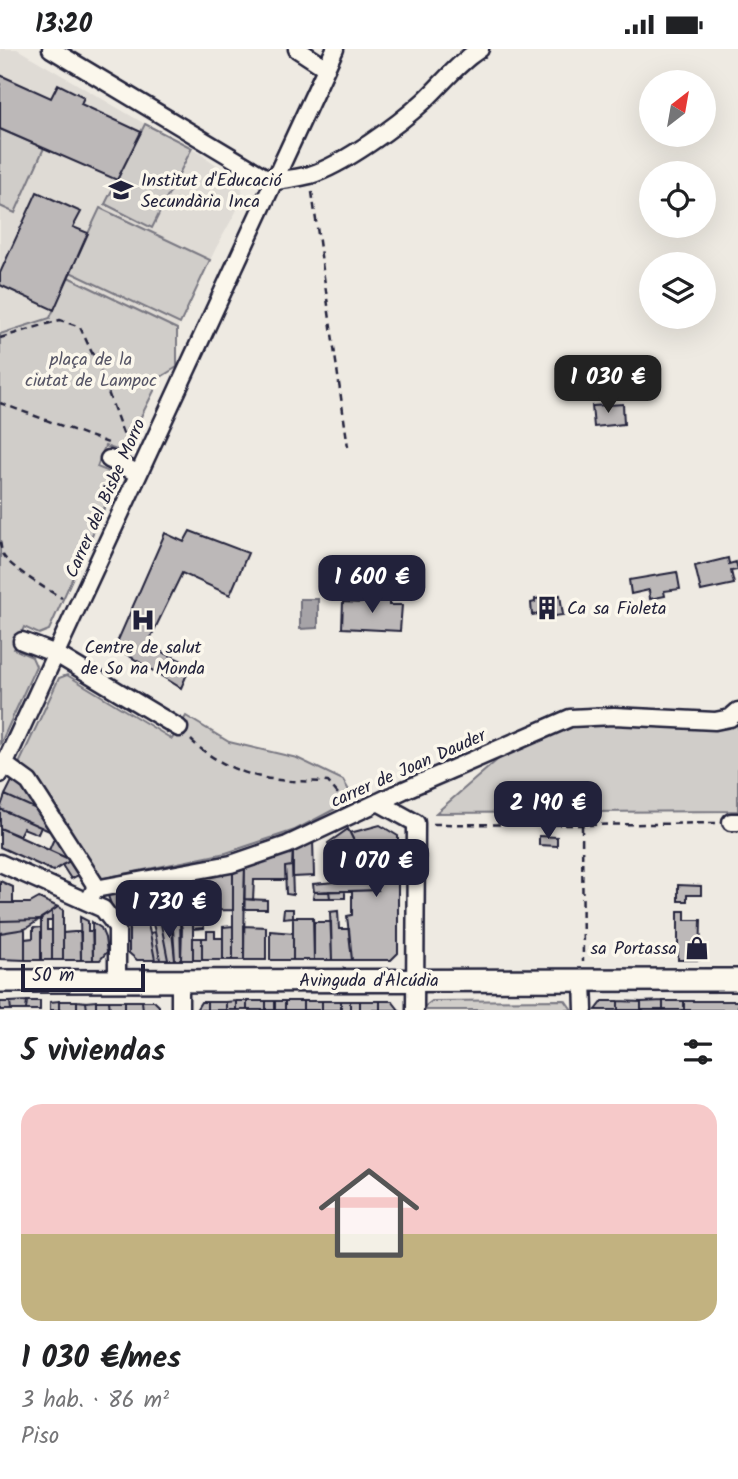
<!DOCTYPE html>
<html lang="es">
<head>
<meta charset="utf-8">
<style>
	body { margin:0; font-family:Kalam,sans-serif; background:#f2f2f2; color:#202124; height:100vh; display:flex; flex-direction:column; font-size:26px; white-space:nowrap }
	* { box-sizing:border-box; margin:0 }
	p { font-size:23px; color:#757577 }
	.icon { flex:none; width:38px; height:38px; fill:none; stroke:currentColor; stroke-width:2; stroke-linecap:round; stroke-linejoin:round }
	.map { position:relative; height:961px; overflow:hidden }
	.sheet { display:flex; flex-direction:column; background:#fff; flex:1 }
	.sheet>* { flex:none }
	.needle { width:46px; rotate:31deg }
	.buttons { position:absolute; left:639px; top:21px; display:grid; gap:14px }
	.buttons a { display:grid; place-items:center; width:77px; height:77px; border-radius:50%; background:#fff; box-shadow:0 7px 28px #0002; font-size:35px }
	.scale { position:absolute; left:21px; bottom:18px; width:124px; box-sizing:border-box; padding-left:7px; border:4px solid #22223b; border-top:0; font-size:19px; line-height:24px; white-space:nowrap; color:#22223b; -webkit-text-stroke:5px #fbf7ec; paint-order:stroke }
	.price { position:absolute; translate:-50% -60px; padding:0 16px; border-radius:14px; background:#22223b; color:#fff; font-size:23px; line-height:46px; filter:drop-shadow(0 2px 4px #0008) }
	.price::after { content:''; position:absolute; left:50%; top:42px; width:21px; height:16px; margin-left:-10px; background:inherit; clip-path:polygon(0 0,100% 0,50% 100%) }
	.price.on { background:#222; color:#fff }
	ul { padding:0; list-style:none }
	li { display:grid; align-content:center; gap:14px; height:371px; padding:0 21px }
	li span { display:grid; place-items:center; height:217px; border-radius:21px; color:#555 }
	li>.icon { margin-inline-start:auto }
	span .icon { width:126px; height:126px; fill:#fffc; stroke-width:1 }
	li b { font-size:30px }
	h2 { display:flex; justify-content:space-between; align-items:center; height:84px; padding:0 21px; font-size:30px }
	.status { display:flex; justify-content:space-between; align-items:center; height:49px; padding:0 35px; background:#fff; direction:ltr }
	.status svg { height:19px; fill:currentColor }
	.map>svg:first-child { display:block }
</style>
</head>
<body>
<div class="status"><b>13:20</b><svg viewBox="0 0 49 12"><path d="M0 12V9h3v3zM5 12V6h3v6zM10 12V3h3v9zM15 12V0h3v12zM26 1h20v11H26zM47 4h2v5h-2z"/></svg></div>
<div class="map">
<svg width="738" height="961" viewBox="0 0 738 961">
	<rect width="100%" height="100%" fill="#eeeae2"/>
	<filter id="ink" filterUnits="userSpaceOnUse"><feTurbulence type="fractalNoise" baseFrequency=".0143" numOctaves="2"/><feDisplacementMap in="SourceGraphic" scale="14" xChannelSelector="R" yChannelSelector="G"/><feConvolveMatrix kernelMatrix="1 2 1 2 8 2 1 2 1" color-interpolation-filters="sRGB"/></filter>
	<g filter="url(#ink)">
		<path fill="#dfdbd5" d="M 0,0 L 17,0 L 145,75 L 192,99 L 241,133 L 243,150 L 216,199 L 177,280 L 68,228 L 50,269 L 0,284 Z"/>
		<path fill="#d0cdc9" stroke="#797882" stroke-width="2" d="M 145,75 L 192,99 L 152,179 L 105,155 Z
			M 0,80 L 44,99 L 15,164 L 0,157 Z
			M 100,159 L 210,211 L 180,275 L 70,223 Z
			M 68,228 L 177,280 L 177,318 L 161,328 L 123,403 L 105,397 L 97,418 L 112,424 L 116,433 L 49,581 L 39,585 L 24,578 L 14,600 L 32,608 L 36,617 L 0,696 L 0,285 L 50,269 Z
			M 67,626 L 172,690 L 186,667 L 229,693 L 297,709 L 343,731 L 354,750 L 295,781 L 226,804 L 100,830 L 18,717 L 59,629 Z
			M 738,669 L 738,762 L 436,764 L 518,693 L 573,672 Z
			M 565,951 L 572,961 L 424,961 L 424,958 L 432,952 Z"/>
		<path fill="#a6a3a7" stroke="#716f7c" stroke-width="2" d="M 300,550 L 318,550 L 318,579 L 300,580 Z"/>
		<path fill="#bcb8b8" stroke="#22223b" stroke-width="2" d="M 0,26 L 51,49 L 58,35 L 84,48 L 81,55 L 141,83 L 117,131 L 0,80 Z
			M 37,143 L 81,163 L 73,178 L 88,184 L 54,261 L 0,236 L 0,224 Z
			M 623,355 L 624,375 L 594,378 L 592,357 Z
			M 190,482 L 248,504 L 230,546 L 182,524 L 147,596 L 191,616 L 181,639 L 115,598 L 165,484 L 184,493 Z
			M 728,509 L 729,515 L 736,513 L 738,521 L 731,522 L 734,535 L 701,542 L 695,517 Z
			M 677,523 L 680,540 L 664,542 L 665,547 L 650,550 L 649,541 L 631,545 L 629,531 Z
			M 560,546 L 563,566 L 539,569 L 538,565 L 532,566 L 531,554 L 535,553 L 535,550 Z
			M 362,549 L 389,550 L 389,556 L 402,556 L 400,582 L 342,579 L 343,553 L 361,554 Z
			M 14,728 L 30,742 L 43,763 L 5,746 Z
			M 5,746 L 43,763 L 56,785 L 0,760 Z
			M 0,760 L 41,778 L 38,785 L 23,779 L 19,787 L 0,779 Z
			M 380,776 L 398,787 L 398,904 L 391,911 L 352,911 L 347,867 L 352,866 L 352,842 L 378,841 L 368,819 L 376,819 L 376,808 L 364,811 L 350,784 Z
			M 0,779 L 71,811 L 53,822 L 0,798 Z
			M 348,780 L 378,841 L 314,843 L 313,835 L 358,831 L 352,816 L 341,822 L 328,794 Z
			M 56,785 L 71,811 L 49,801 Z
			M 539,787 L 557,788 L 557,797 L 539,796 Z
			M 313,790 L 314,827 L 293,828 L 293,797 Z
			M 293,797 L 292,817 L 285,818 L 286,831 L 254,831 L 253,851 L 244,850 L 245,815 Z
			M 72,811 L 80,825 L 71,830 L 62,816 Z
			M 245,815 L 244,911 L 233,911 L 233,819 Z
			M 292,817 L 293,846 L 286,845 L 285,818 Z
			M 233,819 L 233,861 L 193,862 L 192,827 Z
			M 173,831 L 176,843 L 165,845 L 162,833 Z
			M 0,832 L 13,838 L 13,854 L 0,854 Z
			M 162,833 L 165,844 L 155,847 L 152,835 Z
			M 152,835 L 157,856 L 150,858 L 146,836 Z
			M 146,836 L 150,858 L 144,859 L 139,838 Z
			M 678,836 L 701,837 L 701,846 L 687,846 L 687,852 L 678,852 Z
			M 139,838 L 141,847 L 133,849 L 136,862 L 116,869 L 107,844 Z
			M 329,842 L 345,842 L 345,849 L 330,849 Z
			M 329,842 L 330,849 L 313,849 L 314,843 Z
			M 39,849 L 58,858 L 39,871 L 0,872 L 0,854 L 30,854 Z
			M 244,850 L 267,851 L 267,860 L 244,860 Z
			M 58,858 L 63,861 L 63,911 L 52,911 L 52,862 Z
			M 144,860 L 150,884 L 155,911 L 137,911 L 129,904 L 129,864 Z
			M 284,860 L 293,860 L 293,868 L 283,869 Z
			M 52,862 L 52,872 L 47,872 L 47,881 L 52,881 L 52,911 L 41,911 L 41,869 Z
			M 338,862 L 339,880 L 349,880 L 352,911 L 332,911 L 330,863 Z
			M 678,862 L 685,862 L 685,871 L 701,871 L 700,911 L 678,911 Z
			M 185,866 L 186,873 L 193,872 L 193,911 L 181,911 L 182,880 L 179,867 Z
			M 80,868 L 88,872 L 88,882 L 93,882 L 93,911 L 81,911 Z
			M 293,868 L 313,868 L 314,911 L 293,911 Z
			M 39,871 L 25,880 L 0,884 L 0,872 Z
			M 180,872 L 181,911 L 175,911 L 171,874 Z
			M 92,873 L 101,879 L 105,889 L 107,903 L 100,911 L 93,911 Z
			M 193,873 L 203,873 L 204,879 L 193,880 Z
			M 314,873 L 331,873 L 332,911 L 314,911 Z
			M 161,874 L 162,880 L 168,911 L 160,911 L 155,883 L 153,875 Z
			M 171,874 L 173,880 L 175,911 L 168,911 L 161,875 Z
			M 233,877 L 233,911 L 223,911 L 223,878 Z
			M 244,877 L 266,878 L 266,911 L 244,911 Z
			M 41,878 L 41,911 L 25,911 L 25,890 L 33,889 L 33,879 Z
			M 25,880 L 25,911 L 0,910 L 0,884 Z
			M 207,882 L 215,882 L 215,889 L 223,889 L 223,911 L 202,911 L 202,889 L 207,889 Z
			M 270,882 L 293,884 L 293,911 L 270,911 Z
			M 74,883 L 81,883 L 81,911 L 63,911 L 63,884 Z
			M 155,883 L 160,911 L 155,911 L 150,884 Z
			M 193,889 L 202,889 L 202,911 L 193,911 Z
			M 27,952 L 40,952 L 40,961 L 26,961 Z
			M 27,952 L 26,961 L 11,961 L 10,953 Z
			M 59,952 L 77,952 L 77,961 L 59,961 Z
			M 59,952 L 59,961 L 50,961 L 50,953 Z
			M 77,952 L 86,953 L 87,961 L 77,961 Z
			M 96,952 L 109,952 L 110,961 L 96,961 Z
			M 96,952 L 96,961 L 87,961 L 86,953 Z
			M 109,952 L 125,952 L 125,961 L 110,961 Z
			M 125,952 L 142,952 L 143,961 L 125,961 Z
			M 142,952 L 154,952 L 159,957 L 159,961 L 143,961 Z
			M 236,952 L 247,952 L 247,961 L 236,961 Z
			M 236,952 L 236,961 L 226,961 L 226,953 Z
			M 247,952 L 266,952 L 266,961 L 247,961 Z
			M 266,952 L 275,952 L 275,961 L 266,961 Z
			M 275,952 L 285,952 L 285,961 L 275,961 Z
			M 285,952 L 303,952 L 303,961 L 285,961 Z
			M 303,952 L 322,952 L 322,961 L 303,961 Z
			M 322,952 L 341,952 L 341,961 L 322,961 Z
			M 341,952 L 350,952 L 350,961 L 341,961 Z
			M 350,952 L 360,952 L 360,961 L 350,961 Z
			M 360,952 L 380,952 L 380,961 L 360,961 Z
			M 380,952 L 392,952 L 399,961 L 380,961 Z
			M 603,952 L 618,952 L 618,961 L 596,961 Z
			M 618,952 L 641,953 L 641,961 L 618,961 Z
			M 663,952 L 684,952 L 684,961 L 663,961 Z
			M 663,952 L 663,961 L 641,961 L 641,953 Z
			M 684,952 L 738,952 L 738,961 L 684,961 Z
			M 0,953 L 10,953 L 11,961 L 0,961 Z
			M 201,953 L 207,953 L 207,961 L 196,961 Z
			M 207,953 L 226,953 L 226,961 L 207,961 Z"/>
		<g fill="none" stroke-linecap="round" stroke-linejoin="round">
			<g stroke="#22223b" stroke-width="21">
				<path id="street" d="M 51,0 L 273,133
					M 297,0 L 326,19
					M 273,133 C 285,130 298,129 310,126 C 343,116 398,76 424,52 C 443,34 458,14 480,0
					M 109,410 L 137,424
					M 22,592 L 56,605 L 179,679
					M 0,712 L 29,733 L 94,834 L 95,840 L 90,849
					M 0,725 L 335,0
					M 378,753 L 416,774 L 415,961
					M 731,773 L 738,773
					M 0,814 L 103,860 L 117,878 L 117,931
					M 95,840 L 231,815 L 287,796 L 404,741 L 570,669 L 614,667 L 715,672 L 730,669 L 738,662
					M 583,931 L 584,961
					M 180,961 L 180,931"/>
			</g>
			<g stroke="#22223b" stroke-width="26">
				<path id="secondary" d="M 0,932 L 738,931"/>
			</g>
			<path stroke="#22223b" stroke-width="2.5" stroke-dasharray="7 5" stroke-linecap="butt" d="M 312,143 L 348,398
				M 0,289 L 60,271 L 80,278 L 100,321 L 129,401
				M 0,354 L 108,394
				M 0,493 C 1,496 1,500 2,504 C 6,516 49,542 62,549
				M 191,691 C 213,713 247,728 279,731 C 295,733 311,732 328,733 L 344,752
				M 433,775 L 582,776 L 717,774
				M 582,777 L 583,913"/>
			<use href="#street" stroke="#fbf7ec" stroke-width="16"/>
			<use href="#secondary" stroke="#fbf7ec" stroke-width="21"/>
		</g>
	</g>
	<defs>
		<g id="school-bare" transform="scale(1.89)"><path d="M0-5L7-2L0 1L-7-2ZM-4 1L0 2.5L4 1V4Q0 6-4 4Z" fill="#22223b" stroke="#fbf7ec" stroke-width="2.5" paint-order="stroke"/></g>
		<g id="building-bare" transform="scale(1.89)"><path d="M-4-6H4V6H1V3H-1V6H-4ZM-2.5-4.3h1.7v1.8h-1.7ZM.8-4.3h1.7v1.8H.8ZM-2.5-1h1.7V.8h-1.7ZM.8-1h1.7V.8H.8Z" fill="#22223b" stroke="#fbf7ec" stroke-width="2.5" paint-order="stroke"/></g>
		<g id="hospital-bare" transform="scale(1.89)"><path d="M-5-5h3v3.5h4V-5h3V5h-3V1.5h-4V5h-3Z" fill="#22223b" stroke="#fbf7ec" stroke-width="2.5" paint-order="stroke"/></g>
		<g id="shop-bare" transform="scale(1.89)"><path d="M-5-2.5h2.3a2.7 3.5 0 0 1 5.4 0H5L5.5 6h-11ZM-1.5-2.5h3a1.5 2.3 0 0 0-3 0Z" fill="#22223b" stroke="#fbf7ec" stroke-width="2.5" paint-order="stroke"/></g>
	</defs>
	<g fill-rule="evenodd">
		<use href="#school-bare" x="121" y="141"/>
		<use href="#building-bare" x="547" y="559"/>
		<use href="#hospital-bare" x="143" y="571"/>
		<use href="#shop-bare" x="697" y="899"/>
	</g>
	<g text-anchor="middle" stroke-width="7" stroke-linejoin="round" paint-order="stroke">
		<g font-size="18" fill="#22223b" stroke="#fbf7ec" text-anchor="start">
			<text x="141" y="137">Institut d'Educació<tspan x="141" dy="21">Secundària Inca</tspan></text>
			<text x="567" y="565">Ca sa Fioleta</text>
			<text x="143" y="604" text-anchor="middle">Centre de salut<tspan x="143" dy="21">de So na Monda</tspan></text>
			<text x="677" y="905" text-anchor="end">sa Portassa</text>
		</g>
		<g font-size="18" fill="#565566" stroke="#fbf7ec">
			<text x="91" y="316">plaça de la<tspan x="91" dy="21">ciutat de Lampoc</tspan></text>
		</g>
		<g font-size="18" fill="#22223b" stroke="#fbf7ec">
			<text transform="translate(105 449) rotate(-66)" y="6">Carrer del Bisbe Morro</text>
			<text transform="translate(408 719) rotate(-24)" y="6">carrer de Joan Dauder</text>
			<text x="369" y="937">Avinguda d'Alcúdia</text>
		</g>
	</g>
</svg>
<div class="buttons">
<a><svg class="needle" viewBox="-14 -14 28 28"><path d="M0-13l5 13h-10z" fill="#e53935"/><path d="M0 13l5-13h-10z" fill="#757577"/></svg></a>
<a><svg class="icon" aria-label="locate" viewBox="0 0 24 24"><circle cx="12" cy="12" r="6"/><path d="M12 2v4M12 18v4M2 12h4M18 12h4"/></svg></a>
<a><svg class="icon" aria-label="layers" viewBox="0 0 24 24"><path d="M12 4l9 5-9 5-9-5zM3 14l9 5 9-5"/></svg></a>
</div>
<div class="scale">50 m</div>
<b class="price on" style="left:608px;top:366px">1 030 €</b>
<b class="price" style="left:372px;top:566px">1 600 €</b>
<b class="price" style="left:548px;top:792px">2 190 €</b>
<b class="price" style="left:376px;top:850px">1 070 €</b>
<b class="price" style="left:169px;top:891px">1 730 €</b>
</div>
<section class="sheet">
<h2>5 viviendas<svg class="icon" aria-label="filters" viewBox="0 0 24 24"><path d="M4 7h16M4 17h16"/><circle cx="9" cy="7" r="2"/><circle cx="15" cy="17" r="2"/></svg></h2>
<ul>
<li><span style="background:linear-gradient(#f6c9c9 60%,#c2b280 0)"><svg class="icon" aria-label="home" viewBox="0 0 24 24"><path d="M3 11l9-7 9 7M6 9v11h12V9"/></svg></span><div><b>1 030 €/mes</b><p>3 hab. · 86 m²</p><p>Piso</p></div></li>
</ul>
</section>
</body>
</html>
